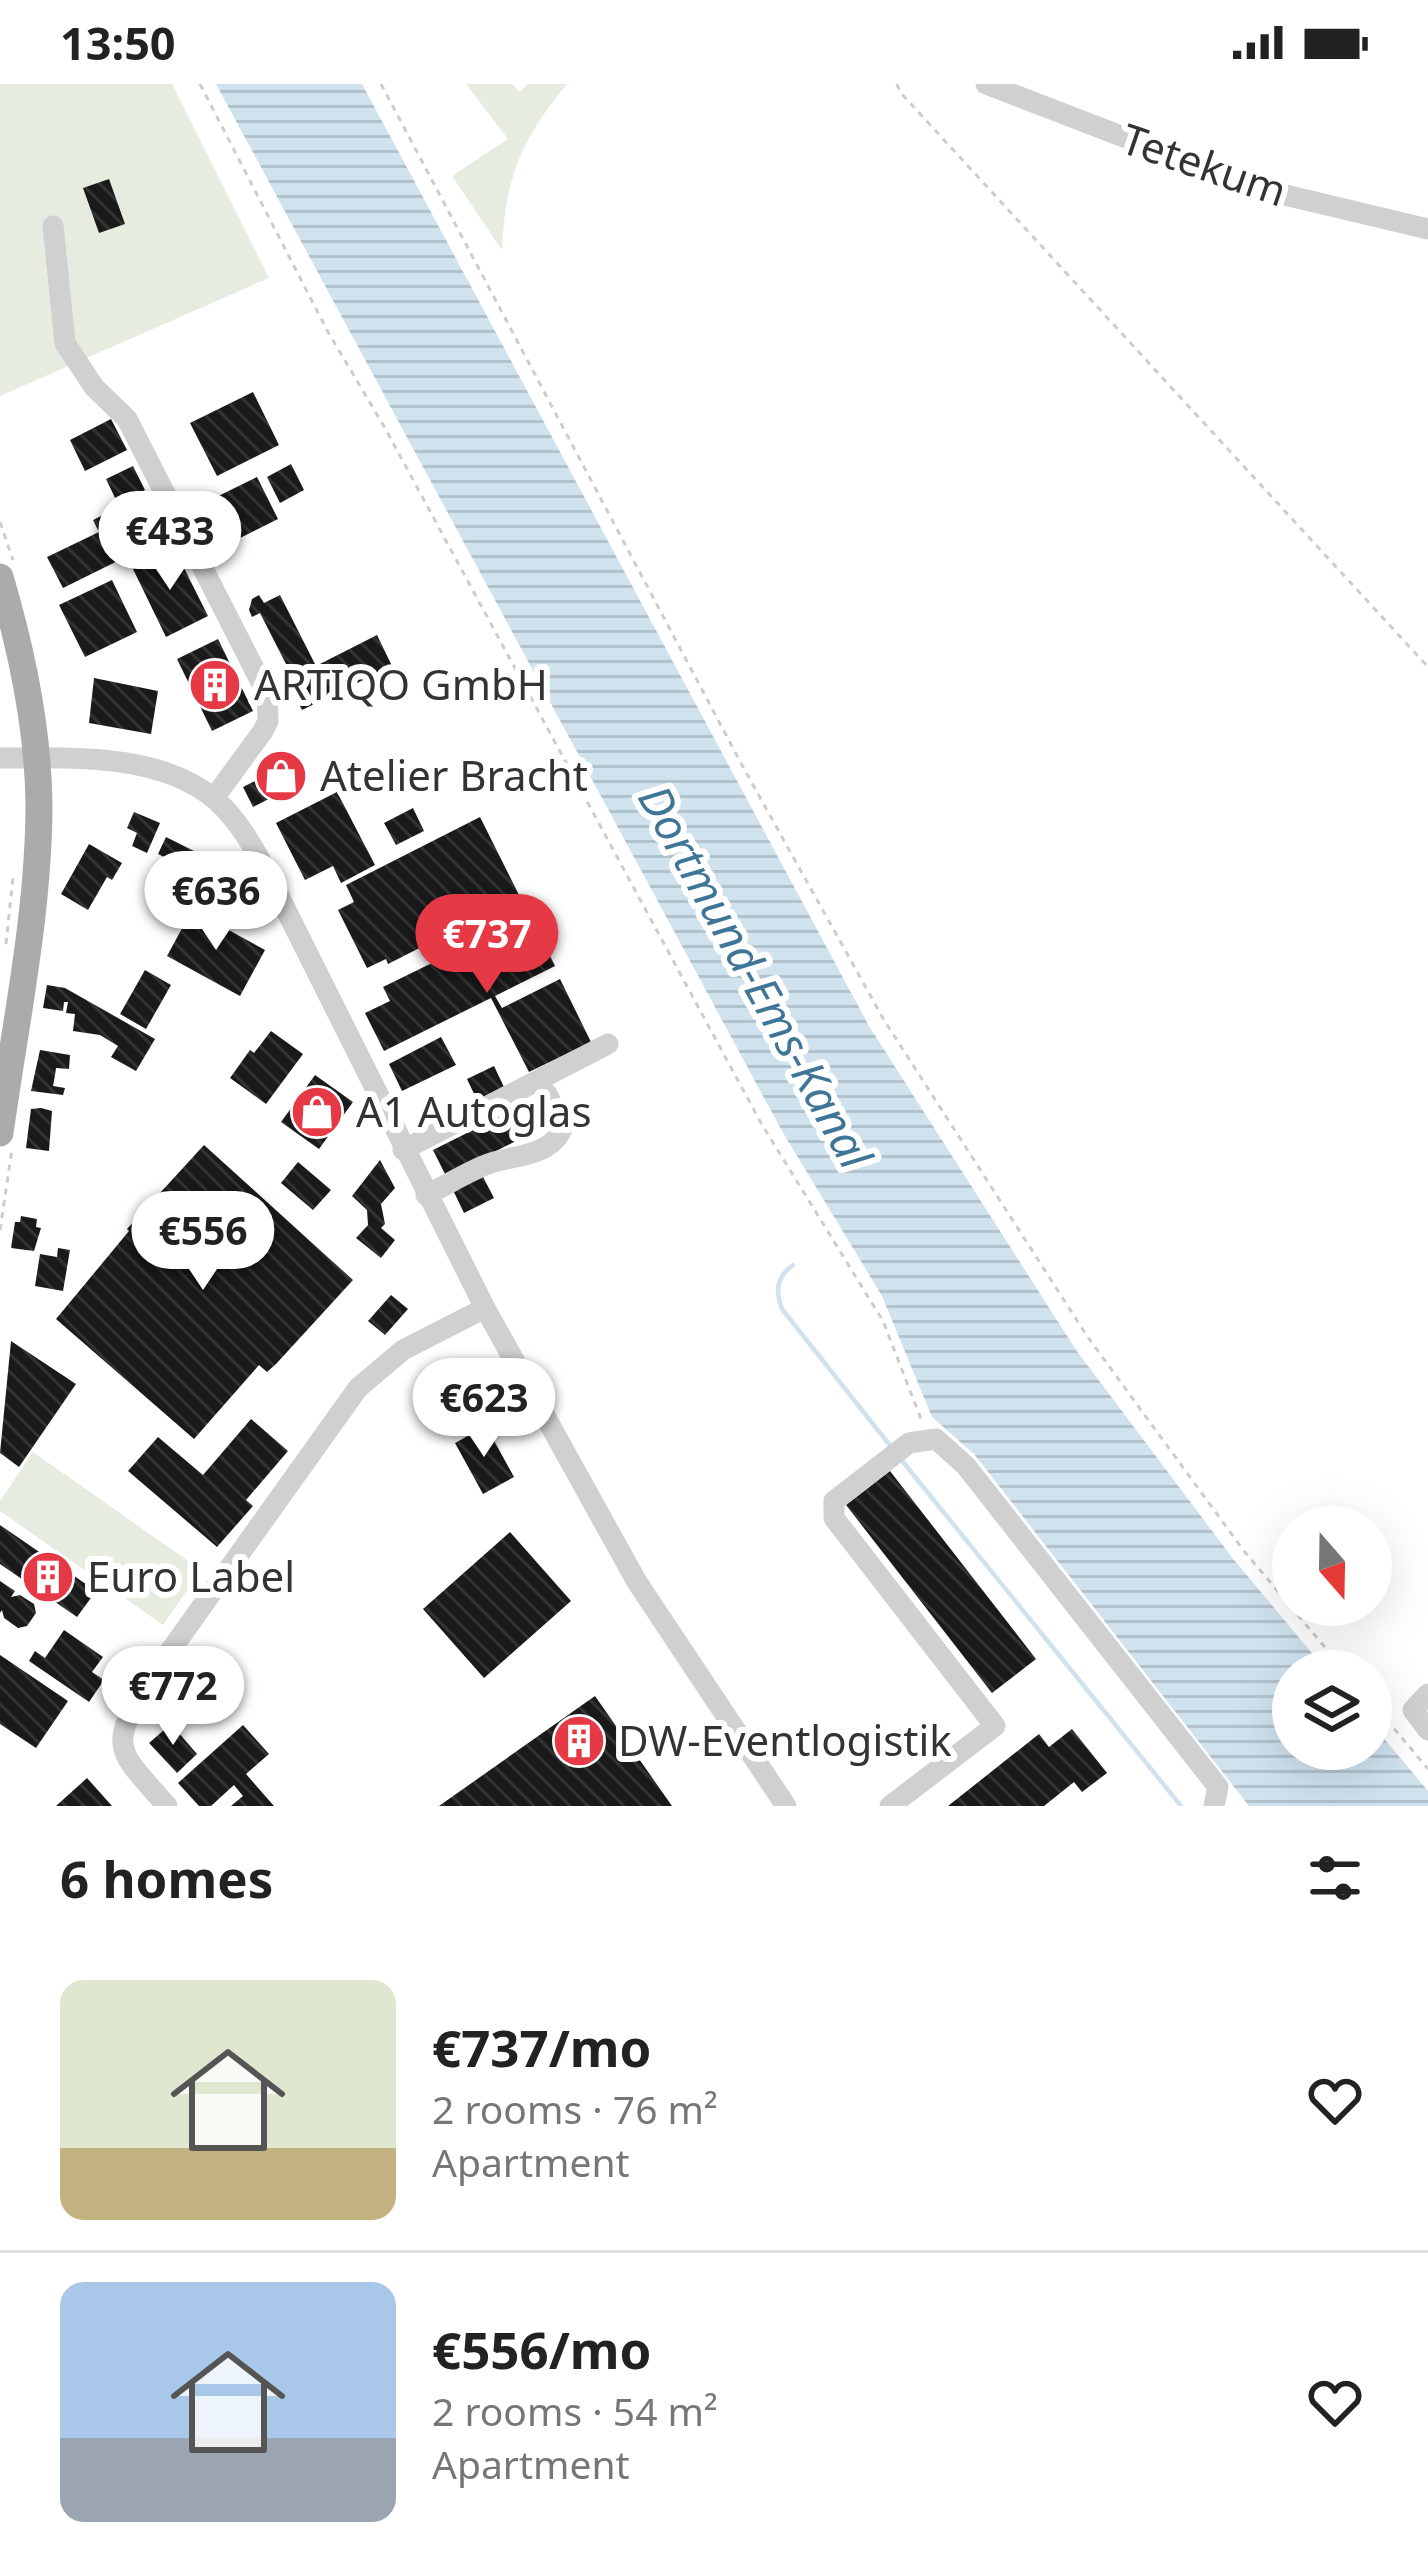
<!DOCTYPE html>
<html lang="en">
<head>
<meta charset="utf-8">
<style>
	body { margin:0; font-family:"Noto Sans",sans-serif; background:#f6f6f6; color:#222; height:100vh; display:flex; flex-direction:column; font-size:45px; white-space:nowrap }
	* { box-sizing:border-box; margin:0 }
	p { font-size:39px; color:#767676 }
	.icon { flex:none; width:66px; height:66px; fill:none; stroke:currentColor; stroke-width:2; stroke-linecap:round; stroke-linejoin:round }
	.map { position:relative; height:1722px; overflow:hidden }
	.side { display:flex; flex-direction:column; background:#fff; flex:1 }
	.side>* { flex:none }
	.needle { width:78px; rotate:160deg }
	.controls { position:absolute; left:1272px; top:1422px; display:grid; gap:24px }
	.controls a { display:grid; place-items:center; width:120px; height:120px; border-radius:50%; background:#fff; box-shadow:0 12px 48px #0002; font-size:60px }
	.price { position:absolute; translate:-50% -102px; padding:0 27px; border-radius:42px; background:#fff; color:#222; font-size:39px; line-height:78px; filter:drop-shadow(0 3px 6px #0008) }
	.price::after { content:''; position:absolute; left:50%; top:72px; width:36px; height:27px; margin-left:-18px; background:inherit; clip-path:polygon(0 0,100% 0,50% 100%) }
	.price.current { background:#e63946; color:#fff }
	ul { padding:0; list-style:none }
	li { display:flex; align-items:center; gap:36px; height:300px; padding:0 60px }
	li+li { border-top:3px solid #e0e0e0 }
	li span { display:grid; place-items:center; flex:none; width:336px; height:240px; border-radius:24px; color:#555 }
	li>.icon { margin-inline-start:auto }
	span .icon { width:144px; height:144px; fill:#fffc; stroke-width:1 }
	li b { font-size:51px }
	h2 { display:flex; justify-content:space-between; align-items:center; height:144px; padding:0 60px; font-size:51px }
	.status { display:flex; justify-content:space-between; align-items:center; height:84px; padding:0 60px; background:#fff; direction:ltr }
	.status svg { height:33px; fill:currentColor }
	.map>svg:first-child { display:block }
</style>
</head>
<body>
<div class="status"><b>13:50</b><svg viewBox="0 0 49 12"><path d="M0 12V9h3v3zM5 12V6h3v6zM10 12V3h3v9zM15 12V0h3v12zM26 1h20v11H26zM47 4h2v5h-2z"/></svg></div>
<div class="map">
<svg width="1428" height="1722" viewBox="0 0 1428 1722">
	<defs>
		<pattern id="water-rules" width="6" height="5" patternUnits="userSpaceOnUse" patternTransform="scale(3)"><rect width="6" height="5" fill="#cfe2ee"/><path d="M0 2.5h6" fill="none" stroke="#b2c2cd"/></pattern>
		<pattern id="building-back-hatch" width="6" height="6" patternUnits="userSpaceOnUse" patternTransform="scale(3)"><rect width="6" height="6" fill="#1a1a1a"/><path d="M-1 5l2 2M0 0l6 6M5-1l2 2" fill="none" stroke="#333"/></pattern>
	</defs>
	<rect width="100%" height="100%" fill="#fff"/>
	<path fill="#e6ecdf" d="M 0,0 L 172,0 L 269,194 L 0,312 Z
		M 466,0 L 512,0 L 520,8 L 527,0 L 567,0 C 521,56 505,94 502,166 L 452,92 L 508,55 Z
		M 33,1368 L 201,1486 L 163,1541 L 0,1427 L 0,1417 Z"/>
	<path fill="url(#water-rules)" d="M 216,0 L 362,0 L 869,942 L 1076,1266 L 1234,1476 L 1327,1587 L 1293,1587 L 1293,1665 L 1371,1665 L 1371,1639 L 1428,1707 L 1428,1722 L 1249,1722 L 974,1370 L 932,1333 L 882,1212 L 782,1047 Z"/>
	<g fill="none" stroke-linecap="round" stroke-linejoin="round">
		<path stroke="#cfe2ee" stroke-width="4.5" d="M 793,1181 C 777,1193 775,1206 782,1225 L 892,1364
			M 899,1373 L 1181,1722"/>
	</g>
	<path fill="url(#building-back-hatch)" d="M 109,95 L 125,140 L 99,149 L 83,104 Z
		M 253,308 L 279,361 L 217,392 L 190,339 Z
		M 111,335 L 127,366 L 85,387 L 70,356 Z
		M 291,380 L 304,406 L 280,419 L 267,393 Z
		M 133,382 L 145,406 L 118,420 L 106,395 Z
		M 257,393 L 278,435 L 236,456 L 231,446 L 210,456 L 213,440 L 202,440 L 194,424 Z
		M 111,427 L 117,438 L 130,432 L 146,463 L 63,504 L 47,473 L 99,448 L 93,436 Z
		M 174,464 L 208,532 L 166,553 L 133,485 Z
		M 112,496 L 137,548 L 85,573 L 59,521 Z
		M 259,511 L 264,519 L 280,511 L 316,582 L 377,551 L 392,582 L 302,626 L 287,596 L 286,580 L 260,529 L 252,533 L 249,526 L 252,515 Z
		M 218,555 L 253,627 L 212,647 L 177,575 Z
		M 94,594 L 158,607 L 151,650 L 89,639 Z
		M 284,668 L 300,699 L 253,723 L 243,703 L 281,684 L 275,673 Z
		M 337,708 L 375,781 L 341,799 L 333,782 L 305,796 L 276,739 Z
		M 413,724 L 424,747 L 396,761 L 384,739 Z
		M 134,728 L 160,739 L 147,769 L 132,762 L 137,749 L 127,744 Z
		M 480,733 L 520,813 L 388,880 L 386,875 L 367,884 L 338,826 L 354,818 L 346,801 Z
		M 166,753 L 194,767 L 183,791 L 164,783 L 168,775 L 158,770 Z
		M 89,760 L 122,779 L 112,796 L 107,793 L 88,826 L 61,810 Z
		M 192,826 L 265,866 L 240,912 L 167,872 Z
		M 530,831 L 555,882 L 495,912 L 502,924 L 560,895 L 591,958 L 529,988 L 491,914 L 384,967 L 365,929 L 390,917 L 383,903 Z
		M 145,886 L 171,901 L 146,945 L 120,930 Z
		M 47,901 L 65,904 L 155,955 L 136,987 L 111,973 L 118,962 L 100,951 L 73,947 L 75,930 L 66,929 L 68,918 L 64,918 L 63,927 L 43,924 Z
		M 271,947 L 303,970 L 266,1020 L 230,994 L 250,966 L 254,969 Z
		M 441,953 L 456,981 L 402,1007 L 389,980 Z
		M 40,966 L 70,971 L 69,985 L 56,984 L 55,991 L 53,1002 L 65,1004 L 63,1011 L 31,1007 Z
		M 494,982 L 504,1003 L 477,1016 L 467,995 Z
		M 315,991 L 353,1018 L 319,1065 L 281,1038 Z
		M 41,1024 L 52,1027 L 49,1067 L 26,1064 L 31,1025 Z
		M 505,1030 L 518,1056 L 446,1092 L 433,1066 Z
		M 204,1061 L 353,1196 L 276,1280 L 267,1288 L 259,1281 L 194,1355 L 56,1235 L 129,1147 L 127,1145 Z
		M 380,1076 L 395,1104 L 381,1120 L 385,1140 L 381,1144 L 395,1156 L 381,1174 L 356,1154 L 368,1141 L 367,1126 L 352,1112 Z
		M 298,1078 L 331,1106 L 313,1126 L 281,1099 Z
		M 481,1089 L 494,1114 L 464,1129 L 452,1104 Z
		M 21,1132 L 37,1135 L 36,1143 L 41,1144 L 34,1167 L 11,1164 L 15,1138 L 20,1138 Z
		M 58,1164 L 70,1166 L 63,1207 L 35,1202 L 40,1170 L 57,1173 Z
		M 391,1211 L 408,1225 L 385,1251 L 368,1237 Z
		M 11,1257 L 76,1300 L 19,1383 L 0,1369 Z
		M 251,1335 L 288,1367 L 246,1416 L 253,1422 L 217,1463 L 128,1387 L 158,1353 L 203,1391 Z
		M 486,1342 L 514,1393 L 483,1410 L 455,1359 Z
		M 890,1387 L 1036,1575 L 992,1609 L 846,1421 Z
		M 0,1441 L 96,1507 L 77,1533 L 0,1480 Z
		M 510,1448 L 571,1517 L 484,1594 L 423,1525 Z
		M 0,1497 L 15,1507 L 11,1513 L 20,1511 L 34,1520 L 36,1529 L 27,1542 L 18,1544 L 4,1534 L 2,1526 L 0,1529 Z
		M 64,1546 L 103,1573 L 92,1588 L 104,1596 L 89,1618 L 29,1577 L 35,1567 L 45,1574 Z
		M 0,1571 L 68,1617 L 36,1664 L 0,1640 Z
		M 186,1585 L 194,1592 L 185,1602 L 198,1614 L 188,1626 L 182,1621 L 172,1632 L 156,1618 Z
		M 595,1612 L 672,1722 L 439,1722 Z
		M 171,1640 L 197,1670 L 177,1689 L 149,1659 Z
		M 243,1641 L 269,1670 L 246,1690 L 274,1722 L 231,1722 L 243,1712 L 234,1701 L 211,1722 L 199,1722 L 178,1699 Z
		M 1072,1645 L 1107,1689 L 1082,1708 L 1074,1698 L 1044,1722 L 948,1722 L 1039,1650 L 1049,1663 Z
		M 87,1694 L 112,1722 L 56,1722 Z"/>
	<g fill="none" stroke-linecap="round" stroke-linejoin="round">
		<path stroke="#cdcdcd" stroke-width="3" stroke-dasharray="6 6" stroke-linecap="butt" d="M 200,0 L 328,248 L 385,344 L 761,1039 L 883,1237 L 921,1335
			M 381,0 L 743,683 L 884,936 L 1087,1252 L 1244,1467 L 1345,1587
			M 897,0 L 900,8 L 1428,583
			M 0,438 L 13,476
			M 6,860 L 13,793
			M 0,1146 L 12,1065
			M 1371,1617 L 1428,1685"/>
		<path stroke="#d0d0d0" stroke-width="21" d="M 986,0 L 1256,104 L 1428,145
			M 53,142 L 65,259 L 94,303 L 127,335 L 267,610 L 268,637 L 263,647 L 214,714
			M 0,674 C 69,674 161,668 217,717 C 238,736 252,761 266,786 L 485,1224 L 637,1498 L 786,1722
			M 403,1066 L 608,960
			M 426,1111 C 447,1101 467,1088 488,1080 C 513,1071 553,1073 563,1042 L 547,1010
			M 1428,1610 L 1413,1626 L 1428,1646
			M 167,1722 C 118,1666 107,1665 148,1598 L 358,1304 L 403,1266 L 485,1224
			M 890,1722 L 995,1642 L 834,1434 L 834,1417 L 909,1359 L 936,1355 L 966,1382 L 1218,1703 L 1214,1722"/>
		<path stroke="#ababab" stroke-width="27" d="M 0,493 C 22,567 38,642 39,720 C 39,829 15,941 0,1049"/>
	</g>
	<defs>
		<g id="building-disc" transform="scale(2.7)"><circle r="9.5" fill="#e63946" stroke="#fff"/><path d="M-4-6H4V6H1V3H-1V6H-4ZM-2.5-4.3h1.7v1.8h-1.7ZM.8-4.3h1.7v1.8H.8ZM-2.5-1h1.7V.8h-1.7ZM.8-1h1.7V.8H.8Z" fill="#fff"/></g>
		<g id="shop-disc" transform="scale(2.7)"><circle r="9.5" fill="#e63946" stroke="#fff"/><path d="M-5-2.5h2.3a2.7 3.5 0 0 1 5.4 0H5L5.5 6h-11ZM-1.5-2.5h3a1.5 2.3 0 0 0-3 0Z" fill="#fff"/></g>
	</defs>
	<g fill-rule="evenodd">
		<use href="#building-disc" x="215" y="601"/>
		<use href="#shop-disc" x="281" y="692"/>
		<use href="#shop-disc" x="317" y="1028"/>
		<use href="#building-disc" x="48" y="1493"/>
		<use href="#building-disc" x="579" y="1657"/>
	</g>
	<g text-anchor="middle" stroke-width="12" stroke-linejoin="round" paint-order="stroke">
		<g font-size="42" fill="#333" stroke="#fff">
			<text transform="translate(1204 81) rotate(19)" y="15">Tetekum</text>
		</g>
		<g font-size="42" fill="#333" stroke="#fff" text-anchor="start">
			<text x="254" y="616">ARTIQO GmbH</text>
			<text x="320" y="707">Atelier Bracht</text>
			<text x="356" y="1043">A1 Autoglas</text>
			<text x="87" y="1508">Euro Label</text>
			<text x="618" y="1672">DW-Eventlogistik</text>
		</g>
		<g font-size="45" font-style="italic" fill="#3f7597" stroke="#fff">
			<text transform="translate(755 893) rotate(61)" y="16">Dortmund-Ems-Kanal</text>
		</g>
	</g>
</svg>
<div class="controls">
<a><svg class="needle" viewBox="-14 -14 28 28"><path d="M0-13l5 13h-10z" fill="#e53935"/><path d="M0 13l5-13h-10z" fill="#767676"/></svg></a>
<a><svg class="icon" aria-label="layers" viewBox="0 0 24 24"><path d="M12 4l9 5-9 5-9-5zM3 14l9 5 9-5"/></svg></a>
</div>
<b class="price" style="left:170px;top:509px">€433</b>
<b class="price" style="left:216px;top:869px">€636</b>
<b class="price current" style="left:487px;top:912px">€737</b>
<b class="price" style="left:203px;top:1209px">€556</b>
<b class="price" style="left:484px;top:1376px">€623</b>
<b class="price" style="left:173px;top:1664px">€772</b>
</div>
<section class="side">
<h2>6 homes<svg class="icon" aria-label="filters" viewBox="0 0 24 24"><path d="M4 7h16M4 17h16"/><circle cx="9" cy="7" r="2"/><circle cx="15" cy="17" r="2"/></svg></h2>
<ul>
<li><span style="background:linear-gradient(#dfe7d0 70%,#c2b280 0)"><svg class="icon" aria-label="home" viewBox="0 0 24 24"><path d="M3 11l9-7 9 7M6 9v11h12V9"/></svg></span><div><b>€737/mo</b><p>2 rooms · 76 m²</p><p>Apartment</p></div><svg class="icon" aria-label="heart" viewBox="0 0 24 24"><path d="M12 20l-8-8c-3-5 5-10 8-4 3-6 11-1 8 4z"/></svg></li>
<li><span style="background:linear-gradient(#a9c7e8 65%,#9aa5b1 0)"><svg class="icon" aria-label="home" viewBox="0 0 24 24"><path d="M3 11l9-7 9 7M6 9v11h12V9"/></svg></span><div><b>€556/mo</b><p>2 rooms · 54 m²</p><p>Apartment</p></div><svg class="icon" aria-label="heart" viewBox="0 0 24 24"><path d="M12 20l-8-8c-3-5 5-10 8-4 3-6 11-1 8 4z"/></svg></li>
</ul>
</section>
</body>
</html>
